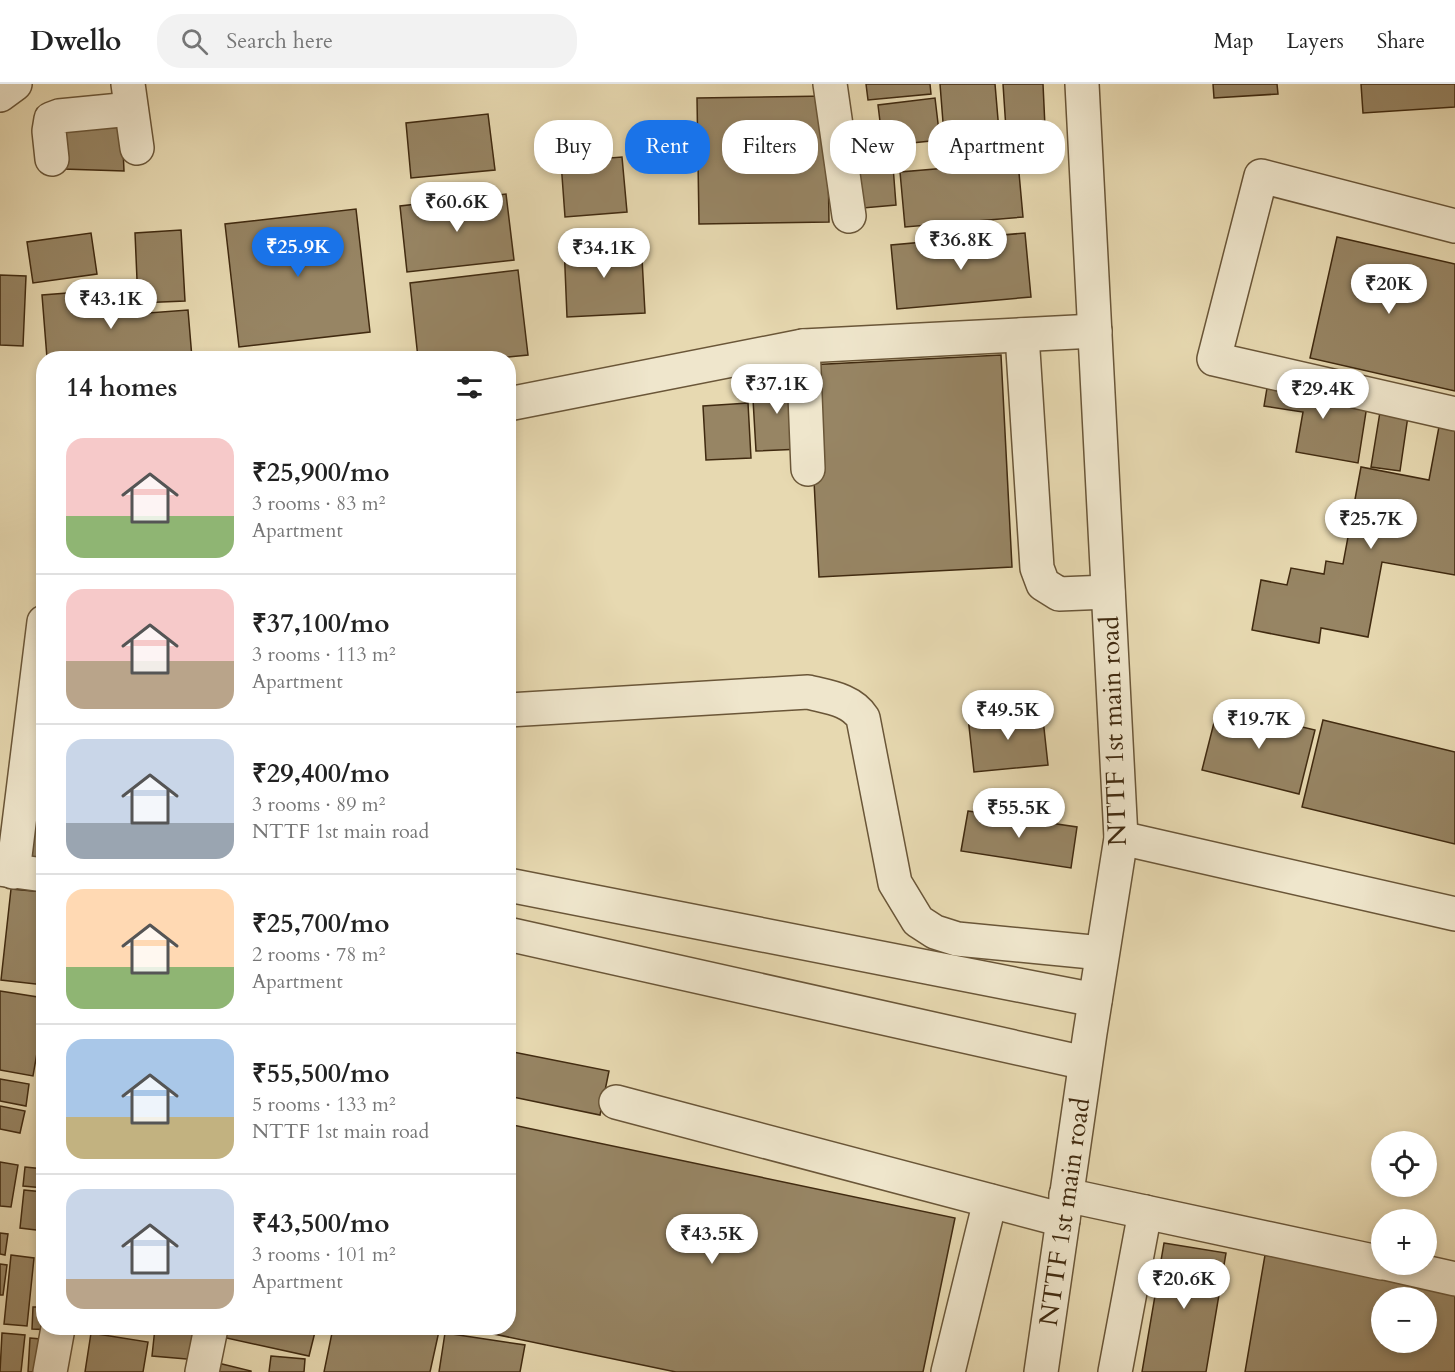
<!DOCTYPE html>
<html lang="en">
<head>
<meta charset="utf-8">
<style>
	body { margin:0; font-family:Cardo,serif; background:#f2f2f2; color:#222; height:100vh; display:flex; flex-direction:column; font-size:22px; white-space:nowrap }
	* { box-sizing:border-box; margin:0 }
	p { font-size:20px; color:#767676 }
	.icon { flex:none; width:33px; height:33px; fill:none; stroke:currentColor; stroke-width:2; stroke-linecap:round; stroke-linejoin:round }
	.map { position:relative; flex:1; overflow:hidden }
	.panel { position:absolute; left:36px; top:267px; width:480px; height:984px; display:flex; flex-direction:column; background:#fff; border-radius:24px; box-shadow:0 3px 9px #0003 }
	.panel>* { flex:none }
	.banner { position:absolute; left:534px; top:36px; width:570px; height:54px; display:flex; gap:12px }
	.fabs { position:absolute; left:1371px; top:1047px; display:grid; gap:12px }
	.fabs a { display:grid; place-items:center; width:66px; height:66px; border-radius:50%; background:#fff; box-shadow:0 3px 9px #0003; font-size:30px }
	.price { position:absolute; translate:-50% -51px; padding:0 14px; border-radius:21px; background:#fff; color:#222; font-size:20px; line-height:39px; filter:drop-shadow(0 2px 3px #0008) }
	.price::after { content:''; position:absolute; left:50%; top:36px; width:18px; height:14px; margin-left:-9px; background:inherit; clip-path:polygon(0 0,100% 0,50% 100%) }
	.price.active { background:#1a73e8; color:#fff }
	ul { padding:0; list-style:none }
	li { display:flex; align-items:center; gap:18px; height:150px; padding:0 30px }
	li+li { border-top:2px solid #e0e0e0 }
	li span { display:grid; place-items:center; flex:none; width:168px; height:120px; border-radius:18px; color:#555 }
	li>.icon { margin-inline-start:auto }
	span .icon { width:72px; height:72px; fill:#fffc; stroke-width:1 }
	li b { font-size:26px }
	h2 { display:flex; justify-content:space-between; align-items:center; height:72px; padding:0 30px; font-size:26px }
	.pill { padding:0 21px; border-radius:24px; background:#fff; box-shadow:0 3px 9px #0003; font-size:21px; line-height:54px }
	.pill.active { background:#1a73e8; color:#fff }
	header { display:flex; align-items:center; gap:36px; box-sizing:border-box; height:84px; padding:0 30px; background:#fff; border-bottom:2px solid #e0e0e0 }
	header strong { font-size:28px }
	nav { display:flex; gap:33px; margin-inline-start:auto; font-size:21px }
	.search { width:420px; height:54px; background:#f2f2f2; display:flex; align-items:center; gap:15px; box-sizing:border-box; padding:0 21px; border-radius:24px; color:#767676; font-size:22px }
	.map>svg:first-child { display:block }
</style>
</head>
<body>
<header>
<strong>Dwello</strong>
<div class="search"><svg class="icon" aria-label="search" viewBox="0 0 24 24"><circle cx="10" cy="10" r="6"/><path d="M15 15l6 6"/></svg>Search here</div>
<nav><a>Map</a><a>Layers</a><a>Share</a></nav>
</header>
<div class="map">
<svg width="1455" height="1288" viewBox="0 0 1455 1288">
	<rect width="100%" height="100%" fill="#e7d9b1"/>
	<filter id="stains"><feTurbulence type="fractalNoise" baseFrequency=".00333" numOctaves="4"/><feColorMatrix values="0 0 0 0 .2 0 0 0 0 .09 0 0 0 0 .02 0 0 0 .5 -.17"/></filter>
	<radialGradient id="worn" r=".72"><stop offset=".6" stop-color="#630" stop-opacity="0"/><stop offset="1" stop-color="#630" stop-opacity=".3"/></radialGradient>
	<path fill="#978564" stroke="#402a10" stroke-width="1.5" fill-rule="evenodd" d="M 866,0 L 930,0 L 931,10 L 868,16 Z
		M 940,0 L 995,0 L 999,47 L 944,51 Z
		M 1003,0 L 1043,0 L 1045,43 L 1006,45 Z
		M 1213,0 L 1277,0 L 1278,10 L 1214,14 Z
		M 1361,0 L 1455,0 L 1455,23 L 1363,29 Z
		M 827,12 L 829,138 L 699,140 L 697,14 Z
		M 935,14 L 940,56 L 883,62 L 878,21 Z
		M 488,30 L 495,86 L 411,94 L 406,39 Z
		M 122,43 L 124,87 L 63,85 L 60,47 Z
		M 892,69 L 896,121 L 863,124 L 858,72 Z
		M 622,73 L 627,128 L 565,133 L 561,78 Z
		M 1018,78 L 1023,133 L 905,143 L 900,88 Z
		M 506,110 L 514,176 L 407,188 L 400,122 Z
		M 356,125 L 370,248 L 239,263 L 225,140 Z
		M 181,146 L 185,217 L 138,219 L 135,149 Z
		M 91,149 L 97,190 L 33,199 L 27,158 Z
		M 1025,149 L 1031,213 L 897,225 L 891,161 Z
		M 1337,153 L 1455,180 L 1455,307 L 1310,274 Z
		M 641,156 L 645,229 L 567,233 L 564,160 Z
		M 518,186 L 528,271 L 499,274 L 418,274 L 410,199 Z
		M 0,191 L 26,192 L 23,262 L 0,261 Z
		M 106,206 L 108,232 L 188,226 L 192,274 L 47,274 L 42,211 Z
		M 1001,271 L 1012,483 L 819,493 L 808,281 Z
		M 798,295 L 802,365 L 756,367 L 752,298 Z
		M 1268,298 L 1368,315 L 1358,379 L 1296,368 L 1303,328 L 1264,322 Z
		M 748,319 L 751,374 L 706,376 L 703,322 Z
		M 1380,328 L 1408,332 L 1400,387 L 1371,383 Z
		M 1441,332 L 1455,334 L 1455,491 L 1382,478 L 1368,553 L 1321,544 L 1319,559 L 1252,546 L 1261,496 L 1287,501 L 1291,484 L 1324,490 L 1326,477 L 1343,480 L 1361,383 L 1429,396 Z
		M 1218,623 L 1315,646 L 1299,710 L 1202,686 Z
		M 1042,626 L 1048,681 L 974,688 L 968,633 Z
		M 1323,636 L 1455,668 L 1455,760 L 1302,723 Z
		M 968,727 L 1077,743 L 1071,784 L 961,767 Z
		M 21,742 L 44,745 L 44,781 L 16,778 Z
		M 11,805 L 44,808 L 44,901 L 1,896 Z
		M 0,907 L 44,914 L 44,929 L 33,992 L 0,986 Z
		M 508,967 L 609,987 L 600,1031 L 508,1012 Z
		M 0,995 L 29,1000 L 26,1022 L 0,1017 Z
		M 0,1022 L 25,1027 L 20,1049 L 0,1045 Z
		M 508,1040 L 955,1134 L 923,1288 L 676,1288 L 465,1244 L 508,1244 Z
		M 0,1078 L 18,1081 L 11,1123 L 0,1122 Z
		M 25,1083 L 44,1085 L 44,1104 L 23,1102 Z
		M 24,1106 L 44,1108 L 44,1147 L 20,1144 Z
		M 0,1149 L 8,1150 L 5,1171 L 0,1170 Z
		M 1164,1159 L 1226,1169 L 1206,1288 L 1142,1288 Z
		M 11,1171 L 34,1174 L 27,1242 L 4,1240 Z
		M 1265,1171 L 1455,1204 L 1455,1288 L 1245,1288 ZM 1382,1214 L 1426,1214 L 1426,1258 L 1382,1258 Z
		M 42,1173 L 44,1173 L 44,1214 L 38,1214 Z
		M 0,1180 L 7,1181 L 3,1211 L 0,1211 Z
		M 33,1223 L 44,1223 L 44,1244 L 54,1246 L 32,1245 Z
		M 155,1244 L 201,1244 L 198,1276 L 152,1272 Z
		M 224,1244 L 316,1244 L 309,1272 L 222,1253 Z
		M 333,1244 L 424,1244 L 439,1247 L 430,1288 L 324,1288 Z
		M 2,1249 L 25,1251 L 21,1288 L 0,1288 Z
		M 91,1249 L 148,1258 L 143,1288 L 85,1288 Z
		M 445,1249 L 525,1261 L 520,1288 L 439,1288 Z
		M 30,1254 L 52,1256 L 49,1288 L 28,1288 Z
		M 271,1272 L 305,1275 L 304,1288 L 269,1288 Z
		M 218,1279 L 251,1287 L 251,1288 L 216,1288 Z"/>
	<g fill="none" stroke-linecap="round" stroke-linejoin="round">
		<g stroke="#6a5638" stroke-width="36">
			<g id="minor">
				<path d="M 128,0 L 137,64"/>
				<path d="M 830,0 L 849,132"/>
				<path d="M 0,11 L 15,0"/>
				<path d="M 52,75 L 49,47 L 51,35 L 59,32 L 131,25"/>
				<path d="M 1455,142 L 1261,92 L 1214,275 L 1455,330"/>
				<path d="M 1022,251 L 1037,484 L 1043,500 L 1059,510 L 1108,508"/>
				<path d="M 803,262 L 808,385"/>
				<path d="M 508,320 L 803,262 L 1095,247"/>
				<path d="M 508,626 L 808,608 C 827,613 851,615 863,634 L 895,799 L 918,837 L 935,848 L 957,855 L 1102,869"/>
				<path d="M 1121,754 L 1455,830"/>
				<path d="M 0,785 L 44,791"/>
				<path d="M 13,788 L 44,538"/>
				<path d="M 508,801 L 1095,916"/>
				<path d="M 508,850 L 1085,979"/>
				<path d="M 616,1018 L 1063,1136"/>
				<path d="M 1066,1111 L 1382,1179"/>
				<path d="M 1389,1180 L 1455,1195"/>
				<path d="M 50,1288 L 58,1244"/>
				<path d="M 202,1288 L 211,1244"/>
				<path d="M 948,1288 L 990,1117"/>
				<path id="s1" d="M 1041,1288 L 1090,949 L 1121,754 L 1082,0"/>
				<path d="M 1115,1288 L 1145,1128"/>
			</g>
		</g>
		<use href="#minor" stroke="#efe6cc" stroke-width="33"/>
	</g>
	<g text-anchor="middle" stroke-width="4.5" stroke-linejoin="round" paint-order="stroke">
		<g font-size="26" fill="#402a10" stroke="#efe6cc">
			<text transform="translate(1113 647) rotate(-92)" y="9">NTTF 1st main road</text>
			<text dy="9" stroke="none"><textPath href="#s1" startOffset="162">NTTF 1st main road</textPath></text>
		</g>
	</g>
	<rect width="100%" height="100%" filter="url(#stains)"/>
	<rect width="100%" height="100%" fill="url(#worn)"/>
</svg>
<div class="fabs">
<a><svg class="icon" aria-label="locate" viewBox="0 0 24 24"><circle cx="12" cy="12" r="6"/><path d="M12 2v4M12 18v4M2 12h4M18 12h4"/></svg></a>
<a>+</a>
<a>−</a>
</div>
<b class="price" style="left:457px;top:149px">₹60.6K</b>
<b class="price" style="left:961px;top:187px">₹36.8K</b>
<b class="price active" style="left:298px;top:194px">₹25.9K</b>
<b class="price" style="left:604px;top:195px">₹34.1K</b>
<b class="price" style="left:1389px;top:231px">₹20K</b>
<b class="price" style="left:111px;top:246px">₹43.1K</b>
<b class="price" style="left:777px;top:331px">₹37.1K</b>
<b class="price" style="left:1323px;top:336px">₹29.4K</b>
<b class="price" style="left:1371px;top:466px">₹25.7K</b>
<b class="price" style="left:1008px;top:657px">₹49.5K</b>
<b class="price" style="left:1259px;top:666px">₹19.7K</b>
<b class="price" style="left:1019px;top:755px">₹55.5K</b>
<b class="price" style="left:712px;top:1181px">₹43.5K</b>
<b class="price" style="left:1184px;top:1226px">₹20.6K</b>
<div class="banner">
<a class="pill">Buy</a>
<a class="pill active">Rent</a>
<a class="pill">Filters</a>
<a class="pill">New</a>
<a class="pill">Apartment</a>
</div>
<section class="panel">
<h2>14 homes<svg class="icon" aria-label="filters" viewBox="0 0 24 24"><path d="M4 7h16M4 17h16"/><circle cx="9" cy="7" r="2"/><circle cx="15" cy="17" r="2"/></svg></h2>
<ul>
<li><span style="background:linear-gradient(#f6c9c9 65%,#8fb573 0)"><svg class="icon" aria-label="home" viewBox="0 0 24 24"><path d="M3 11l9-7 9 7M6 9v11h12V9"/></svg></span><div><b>₹25,900/mo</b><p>3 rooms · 83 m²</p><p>Apartment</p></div></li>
<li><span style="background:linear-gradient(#f6c9c9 60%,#b9a48a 0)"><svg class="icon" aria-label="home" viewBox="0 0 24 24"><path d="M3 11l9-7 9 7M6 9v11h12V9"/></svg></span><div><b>₹37,100/mo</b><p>3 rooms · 113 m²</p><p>Apartment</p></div></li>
<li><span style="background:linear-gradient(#c9d6e8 70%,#9aa5b1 0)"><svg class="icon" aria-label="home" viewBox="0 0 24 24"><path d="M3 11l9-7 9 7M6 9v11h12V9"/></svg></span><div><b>₹29,400/mo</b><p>3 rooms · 89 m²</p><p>NTTF 1st main road</p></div></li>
<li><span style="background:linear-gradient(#ffd9b3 65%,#8fb573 0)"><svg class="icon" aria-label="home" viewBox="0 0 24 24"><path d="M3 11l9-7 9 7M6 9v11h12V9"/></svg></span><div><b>₹25,700/mo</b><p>2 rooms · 78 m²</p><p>Apartment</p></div></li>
<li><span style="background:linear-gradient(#a9c7e8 65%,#c2b280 0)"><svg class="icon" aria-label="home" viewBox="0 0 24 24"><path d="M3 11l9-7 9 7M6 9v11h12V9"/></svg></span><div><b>₹55,500/mo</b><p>5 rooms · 133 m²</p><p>NTTF 1st main road</p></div></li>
<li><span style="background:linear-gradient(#c9d6e8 75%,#b9a48a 0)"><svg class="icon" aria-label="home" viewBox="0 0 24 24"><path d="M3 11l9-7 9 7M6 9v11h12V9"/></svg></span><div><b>₹43,500/mo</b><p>3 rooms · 101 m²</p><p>Apartment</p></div></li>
</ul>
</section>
</div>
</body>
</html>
